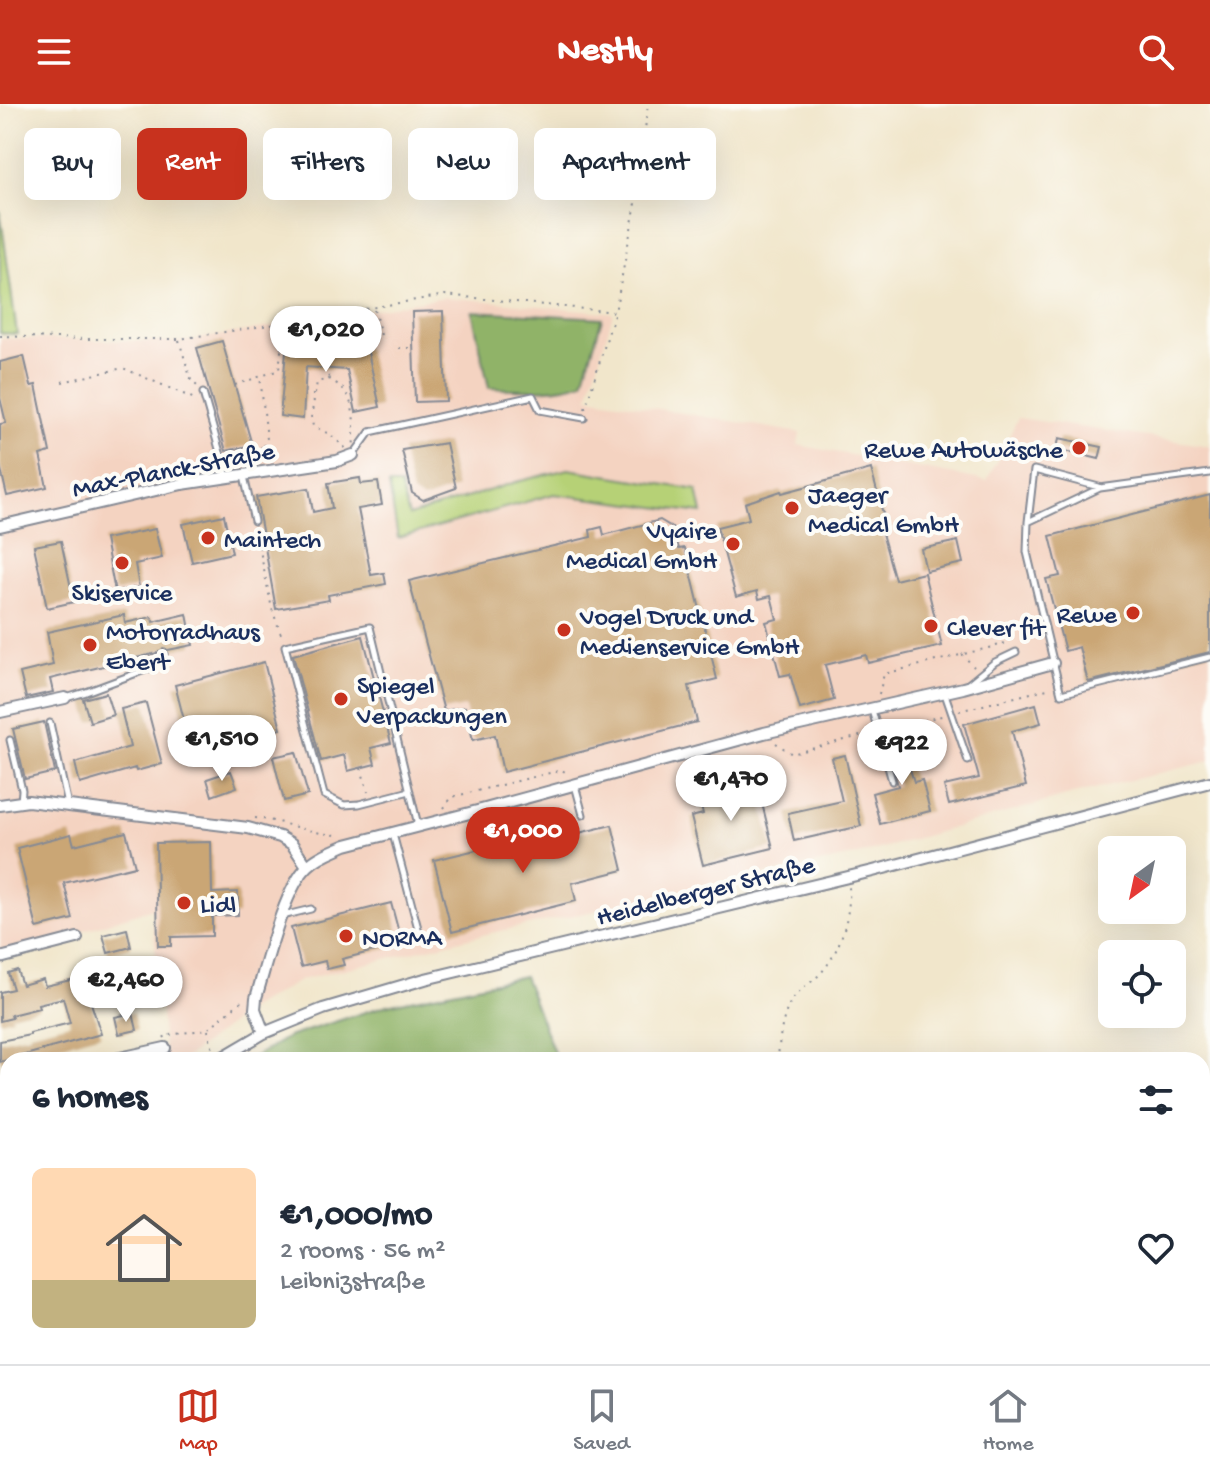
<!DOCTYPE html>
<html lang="en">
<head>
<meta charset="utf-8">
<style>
	body { margin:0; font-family:"Gochi Hand",sans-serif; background:#f6f6f7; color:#1f2937; height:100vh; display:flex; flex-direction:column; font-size:30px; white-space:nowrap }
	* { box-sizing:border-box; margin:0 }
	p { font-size:26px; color:#747a83 }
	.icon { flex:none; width:44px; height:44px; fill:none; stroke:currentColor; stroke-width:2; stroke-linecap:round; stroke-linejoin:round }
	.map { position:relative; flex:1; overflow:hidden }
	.side { position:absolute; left:0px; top:948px; width:1210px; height:312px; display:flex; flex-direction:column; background:#fff; border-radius:24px 24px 0 0; box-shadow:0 8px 32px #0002 }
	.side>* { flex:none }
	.hud { position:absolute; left:24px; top:24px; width:800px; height:72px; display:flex; gap:16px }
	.needle { width:52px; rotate:213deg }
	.fabs { position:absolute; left:1098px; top:732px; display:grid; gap:16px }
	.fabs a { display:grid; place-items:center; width:88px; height:88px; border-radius:12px; background:#fff; box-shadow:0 8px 32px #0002; font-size:40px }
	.price { position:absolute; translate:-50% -68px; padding:0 18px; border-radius:28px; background:#fff; color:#222; font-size:26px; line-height:52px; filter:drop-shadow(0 2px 4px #0008) }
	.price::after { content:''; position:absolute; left:50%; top:48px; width:24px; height:18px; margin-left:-12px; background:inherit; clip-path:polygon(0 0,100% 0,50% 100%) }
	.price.current { background:#c8321e; color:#fff }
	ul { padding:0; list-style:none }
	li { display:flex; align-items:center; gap:24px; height:200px; padding:0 32px }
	li span { display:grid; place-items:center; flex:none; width:224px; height:160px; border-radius:12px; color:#555 }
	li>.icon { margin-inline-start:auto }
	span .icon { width:96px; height:96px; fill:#fffc; stroke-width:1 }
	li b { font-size:34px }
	h2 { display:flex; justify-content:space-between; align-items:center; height:96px; padding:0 32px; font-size:34px }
	.pill { padding:0 28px; border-radius:12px; background:#fff; box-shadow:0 8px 32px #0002; font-size:28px; line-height:72px }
	.pill.current { background:#c8321e; color:#fff }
	header { display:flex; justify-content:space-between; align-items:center; height:104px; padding:0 32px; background:#c8321e; color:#fff; font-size:36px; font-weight:700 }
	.tab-bar { display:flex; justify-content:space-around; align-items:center; height:112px; border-top:2px solid #e0e1e3; background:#fff; font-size:22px; color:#747a83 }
	.tab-bar a { display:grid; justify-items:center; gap:4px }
	.tab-bar .current { color:#c8321e }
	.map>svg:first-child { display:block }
</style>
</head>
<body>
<header><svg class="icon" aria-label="menu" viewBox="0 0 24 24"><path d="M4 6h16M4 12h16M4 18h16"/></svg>Nestly<svg class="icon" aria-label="search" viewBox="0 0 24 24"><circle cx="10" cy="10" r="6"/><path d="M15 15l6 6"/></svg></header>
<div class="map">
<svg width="1210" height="1260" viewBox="0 0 1210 1260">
	<rect width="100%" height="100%" fill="#fdfcf7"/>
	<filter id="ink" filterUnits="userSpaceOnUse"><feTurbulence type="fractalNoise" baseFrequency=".0125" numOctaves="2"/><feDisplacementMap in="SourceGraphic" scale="16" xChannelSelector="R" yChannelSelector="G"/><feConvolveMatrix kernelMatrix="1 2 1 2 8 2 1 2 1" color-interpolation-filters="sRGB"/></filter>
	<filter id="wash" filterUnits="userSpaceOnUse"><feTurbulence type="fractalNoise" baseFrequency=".006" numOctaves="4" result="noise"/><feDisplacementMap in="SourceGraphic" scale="32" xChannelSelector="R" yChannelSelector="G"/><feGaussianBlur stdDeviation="1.8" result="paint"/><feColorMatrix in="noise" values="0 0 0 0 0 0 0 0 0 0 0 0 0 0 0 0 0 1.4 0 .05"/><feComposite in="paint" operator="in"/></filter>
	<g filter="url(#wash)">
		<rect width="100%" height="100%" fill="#f1e6cb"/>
		<path fill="#f4d3c1" d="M 445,193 L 613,209 L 588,293 L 800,329 L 798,341 L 987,377 L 1018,314 L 1210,342 L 1210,657 L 1073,690 L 858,751 L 477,832 L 301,876 L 252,904 L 183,956 L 165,956 L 152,804 L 32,844 L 0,852 L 0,234 L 181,238 Z"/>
		<path fill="#b6d176" stroke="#68806a" stroke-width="2" d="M 0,106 L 17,230 L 0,229 Z
			M 568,365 L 697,386 L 702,409 L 554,390 L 398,434 L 389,381 L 400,381 L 409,412 L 516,378 Z
			M 1210,1240 L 1210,1260 L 1136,1260 L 1137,1252 L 1202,1252 L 1202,1241 Z
			M 373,1252 L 510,1252 L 511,1260 L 374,1260 Z"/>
		<path fill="#90b367" stroke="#567162" stroke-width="2" d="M 472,207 L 602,214 L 583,278 C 553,289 520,285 489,284 Z
			M 524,872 L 557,956 L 249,956 L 288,933 L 387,901 Z
			M 209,1252 L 373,1252 L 374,1260 L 211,1260 Z"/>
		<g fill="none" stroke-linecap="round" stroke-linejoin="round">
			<path stroke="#65acdc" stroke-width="4" d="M 1202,1243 L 1210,1243
				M 756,1253 L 765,1252"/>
		</g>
		<g id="blocks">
			<path fill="#caa675" d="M 443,207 L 446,297 L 415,298 L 412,208 Z
				M 222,237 L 252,341 L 226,347 L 197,244 Z
				M 287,237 L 367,244 L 380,303 L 356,308 L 347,266 L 306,263 L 303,315 L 280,312 Z
				M 24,252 L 31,282 L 36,281 L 50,348 L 40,351 L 47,383 L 7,392 L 0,361 L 0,320 L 6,319 L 0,294 L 0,258 Z
				M 1059,334 L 1102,343 L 1099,355 L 1057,345 Z
				M 446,339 L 456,384 L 423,396 L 412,389 L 402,346 Z
				M 871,365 L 886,421 L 880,422 L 895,476 L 924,469 L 942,542 L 868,559 L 866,551 L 825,561 L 834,596 L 800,605 L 790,570 L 780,572 L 766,518 L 777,515 L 771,492 L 759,495 L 757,487 L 736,493 L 717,423 L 749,415 L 745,399 L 781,387 L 782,389 Z
				M 360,374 L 361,380 L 378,378 L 382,401 L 358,405 L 371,471 L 384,469 L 386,480 L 328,491 L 329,496 L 276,505 L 256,393 L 309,384 L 313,408 L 332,404 L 328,379 Z
				M 1210,391 L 1210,548 L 1088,578 L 1079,543 L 1065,547 L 1046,475 L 1060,472 L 1050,432 Z
				M 224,411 L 232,449 L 192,458 L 183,420 Z
				M 660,416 L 673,424 L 679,445 L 685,444 L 717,575 L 689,582 L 697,618 L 503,668 L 495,631 L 473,636 L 465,603 L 444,607 L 409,477 L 591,433 L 590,426 L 602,423 L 604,431 Z
				M 155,425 L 162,454 L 135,460 L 139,483 L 115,488 L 105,435 Z
				M 61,437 L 74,498 L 47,504 L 34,442 Z
				M 958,437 L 963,459 L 926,467 L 921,445 Z
				M 187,510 L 193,541 L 168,546 L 163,545 L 157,549 L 50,575 L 53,588 L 26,594 L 20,569 L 53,561 L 47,528 L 124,511 L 125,519 L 152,513 L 153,518 Z
				M 363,532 L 391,639 L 371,644 L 375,660 L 348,667 L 344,651 L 321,657 L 293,551 Z
				M 264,558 L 281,625 L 192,647 L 175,581 Z
				M 106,589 L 113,611 L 90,618 L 83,595 Z
				M 146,599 L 162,660 L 136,667 L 135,664 L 80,680 L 75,659 L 130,643 L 121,605 Z
				M 1036,600 L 1041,619 L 1012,627 L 1026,682 L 949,701 L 944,682 L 979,674 L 964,620 Z
				M 44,618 L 55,668 L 25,675 L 13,625 Z
				M 913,633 L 918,652 L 907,655 L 914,678 L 922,676 L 930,707 L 880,720 L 872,689 L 898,682 L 887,640 Z
				M 296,648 L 308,691 L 284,697 L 273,653 Z
				M 845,651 L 861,722 L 794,737 L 788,709 L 842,697 L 832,654 Z
				M 231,667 L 237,683 L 212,692 L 207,675 Z
				M 756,675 L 773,744 L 703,761 L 691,713 L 703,710 L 698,690 Z
				M 612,721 L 623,766 L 572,779 L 576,797 L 452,828 L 434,756 L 560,726 L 562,733 Z
				M 126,728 L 135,762 L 64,779 L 73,815 L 37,824 L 17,744 L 71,730 L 74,741 Z
				M 211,738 L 212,789 L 238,788 L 238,811 L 212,812 L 212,832 L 171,833 L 171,842 L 158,842 L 156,739 Z
				M 391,799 L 402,840 L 342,855 L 344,861 L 327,865 L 325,857 L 301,863 L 291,824 Z
				M 127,825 L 131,843 L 108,849 L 103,831 Z
				M 135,861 L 141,884 L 115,891 L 112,879 L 94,883 L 98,897 L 91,899 L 101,930 L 0,958 L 0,937 L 30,931 L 30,929 L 70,919 L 63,894 L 38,900 L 39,904 L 11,911 L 12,914 L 0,917 L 0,888 L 13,885 L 8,869 L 17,866 L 22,881 L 43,875 L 45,882 Z
				M 133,909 L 137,926 L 119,930 L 115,913 Z"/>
		</g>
	</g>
	<g filter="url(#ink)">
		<use href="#blocks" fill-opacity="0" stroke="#868a94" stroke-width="2"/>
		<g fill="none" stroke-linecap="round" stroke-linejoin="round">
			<g stroke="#868a94" stroke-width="9">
				<path id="lane" d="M 203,289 L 227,373
					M 354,350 L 370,328 L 533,292 L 540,306 L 584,314
					M 1210,369 L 1100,384 L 1028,418 L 1027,448 L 1061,590 L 1210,553
					M 244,372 L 254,417
					M 1028,418 L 1034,366 L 1099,383
					M 967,581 L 995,558 L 1016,548
					M 945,590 L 968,657
					M 66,594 L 86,588 L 153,563 L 164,550
					M 872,606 L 892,677
					M 50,619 L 68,701
					M 10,636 L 22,686 L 21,698
					M 575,681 L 583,711
					M 410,687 L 359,700 L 344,701 L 324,691 L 285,542 L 370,523 L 418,721
					M 485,706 L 494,731
					M 393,730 L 420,832
					M 282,812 L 311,805"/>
			</g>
			<g stroke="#868a94" stroke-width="14">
				<path id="street" d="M 0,422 L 182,380 L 337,357 L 353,351
					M 0,608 L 65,594
					M 0,701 L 28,697 L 248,724 L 280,733 L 292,740 L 307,762
					M 0,854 L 77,834
					M 264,929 L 255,905 L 256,894 C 266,861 284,784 308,762 C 318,752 333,747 346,741 L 485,705 L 764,629 L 963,584 L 1053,559
					M 111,956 L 165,944
					M 218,956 L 264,929 L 323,905 L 425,875 L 873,767 L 1210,678
					M 0,982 L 8,980
					M 0,1088 L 8,1084"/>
			</g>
			<path stroke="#868a94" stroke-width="2" stroke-dasharray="2 6" stroke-linecap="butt" d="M 374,206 L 382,235
				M 0,232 L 85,235 L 179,235 L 283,219 L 445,191 L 615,208 L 637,94 L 648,0
				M 179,236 L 191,276 L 197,282
				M 399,244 L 413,244
				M 281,245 L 283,220
				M 326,264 L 329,274
				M 329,275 C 334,278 341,282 345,287 C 357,305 354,330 353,351 L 331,331 L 313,322 L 311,314 L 317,278 Z
				M 62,278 L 123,264 L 197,296
				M 235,281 L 279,266 L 281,247 L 286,247
				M 304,291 L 315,291
				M 585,305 L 615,208
				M 230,352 L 262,343
				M 258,357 L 267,335 L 260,272
				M 256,427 L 272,505 L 282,533
				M 962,550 L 974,563
				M 879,590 L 884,570 L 1004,540 L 1001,526
				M 959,607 L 1047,585
				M 885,626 L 945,611
				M 776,639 L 792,650 L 871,629
				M 361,664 L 368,688
				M 444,704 L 452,693 L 562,666 L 568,670
				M 255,714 C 284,717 310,730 339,731
				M 208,926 L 213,947
				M 165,934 L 164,932 L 208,925 L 244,895
				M 778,956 C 779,938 781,918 789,901 C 796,888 810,880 820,870 C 840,849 851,811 849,783
				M 1202,1236 L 1210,1235
				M 205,1252 L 207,1260
				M 721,1260 L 750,1252"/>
			<use href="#lane" stroke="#fff" stroke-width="5"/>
			<use href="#street" stroke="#fff" stroke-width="10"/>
		</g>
	</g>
	<g fill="#c8321e" stroke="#fdfcf7" stroke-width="3">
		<circle cx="1079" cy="344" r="8"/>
		<circle cx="792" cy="404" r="8"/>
		<circle cx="208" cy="434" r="8"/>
		<circle cx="733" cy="440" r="8"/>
		<circle cx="122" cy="459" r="8"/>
		<circle cx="1133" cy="509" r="8"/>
		<circle cx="931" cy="522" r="8"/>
		<circle cx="564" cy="526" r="8"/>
		<circle cx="90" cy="541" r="8"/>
		<circle cx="341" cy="595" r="8"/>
		<circle cx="184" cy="799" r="8"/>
		<circle cx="346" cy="832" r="8"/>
	</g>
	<g text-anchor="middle" stroke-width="8" stroke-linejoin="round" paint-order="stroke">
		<g font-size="26" fill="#1b2f5e" stroke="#fdfcf7" text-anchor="start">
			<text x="1063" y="353" text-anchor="end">Rewe Autowäsche</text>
			<text x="808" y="398">Jaeger<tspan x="808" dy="30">Medical GmbH</tspan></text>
			<text x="717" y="434" text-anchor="end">Vyaire<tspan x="717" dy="30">Medical GmbH</tspan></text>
			<text x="224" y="443">Maintech</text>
			<text x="122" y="496" text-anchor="middle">Skiservice</text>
			<text x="1117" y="518" text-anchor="end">Rewe</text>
			<text x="580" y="520">Vogel Druck und<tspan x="580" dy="30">Medienservice GmbH</tspan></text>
			<text x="947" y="531">Clever fit</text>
			<text x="106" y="535">Motorradhaus<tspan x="106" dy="30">Ebert</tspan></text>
			<text x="357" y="589">Spiegel<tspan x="357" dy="30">Verpackungen</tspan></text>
			<text x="200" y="808">Lidl</text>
			<text x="362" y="841">NORMA</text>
		</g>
		<g font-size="26" fill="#1b2f5e" stroke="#fdfcf7">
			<text transform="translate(173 364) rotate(-11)" y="9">Max-Planck-Straße</text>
			<text transform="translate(705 785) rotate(-14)" y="9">Heidelberger Straße</text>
		</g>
	</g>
</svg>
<div class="fabs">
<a><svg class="needle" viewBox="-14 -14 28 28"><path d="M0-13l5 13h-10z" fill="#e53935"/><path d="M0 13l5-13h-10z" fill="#747a83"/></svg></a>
<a><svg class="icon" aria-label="locate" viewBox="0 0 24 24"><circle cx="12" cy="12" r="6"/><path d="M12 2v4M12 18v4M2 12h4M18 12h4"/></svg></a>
</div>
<b class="price" style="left:326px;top:270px">€1,020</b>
<b class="price" style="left:222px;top:679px">€1,510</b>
<b class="price" style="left:902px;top:683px">€922</b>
<b class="price" style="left:731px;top:719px">€1,470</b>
<b class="price current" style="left:523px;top:771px">€1,000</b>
<b class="price" style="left:126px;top:920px">€2,460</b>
<div class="hud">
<a class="pill">Buy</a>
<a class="pill current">Rent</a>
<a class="pill">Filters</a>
<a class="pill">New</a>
<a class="pill">Apartment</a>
</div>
<section class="side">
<h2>6 homes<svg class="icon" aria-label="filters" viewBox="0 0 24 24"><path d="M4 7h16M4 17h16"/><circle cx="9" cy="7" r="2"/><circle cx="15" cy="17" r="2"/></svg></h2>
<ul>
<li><span style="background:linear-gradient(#ffd9b3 70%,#c2b280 0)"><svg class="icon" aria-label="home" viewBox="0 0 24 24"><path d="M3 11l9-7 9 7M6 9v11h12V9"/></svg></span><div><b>€1,000/mo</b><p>2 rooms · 56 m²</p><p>Leibnizstraße</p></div><svg class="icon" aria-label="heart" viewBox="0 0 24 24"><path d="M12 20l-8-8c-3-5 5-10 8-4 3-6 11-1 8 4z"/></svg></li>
</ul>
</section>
</div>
<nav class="tab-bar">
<a class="current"><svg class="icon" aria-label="map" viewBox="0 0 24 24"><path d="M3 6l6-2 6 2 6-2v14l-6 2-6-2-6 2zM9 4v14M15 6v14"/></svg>Map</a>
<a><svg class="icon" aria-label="saved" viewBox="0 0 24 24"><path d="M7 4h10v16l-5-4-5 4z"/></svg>Saved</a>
<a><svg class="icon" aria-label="home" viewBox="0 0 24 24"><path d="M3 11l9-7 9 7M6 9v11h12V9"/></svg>Home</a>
</nav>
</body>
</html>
